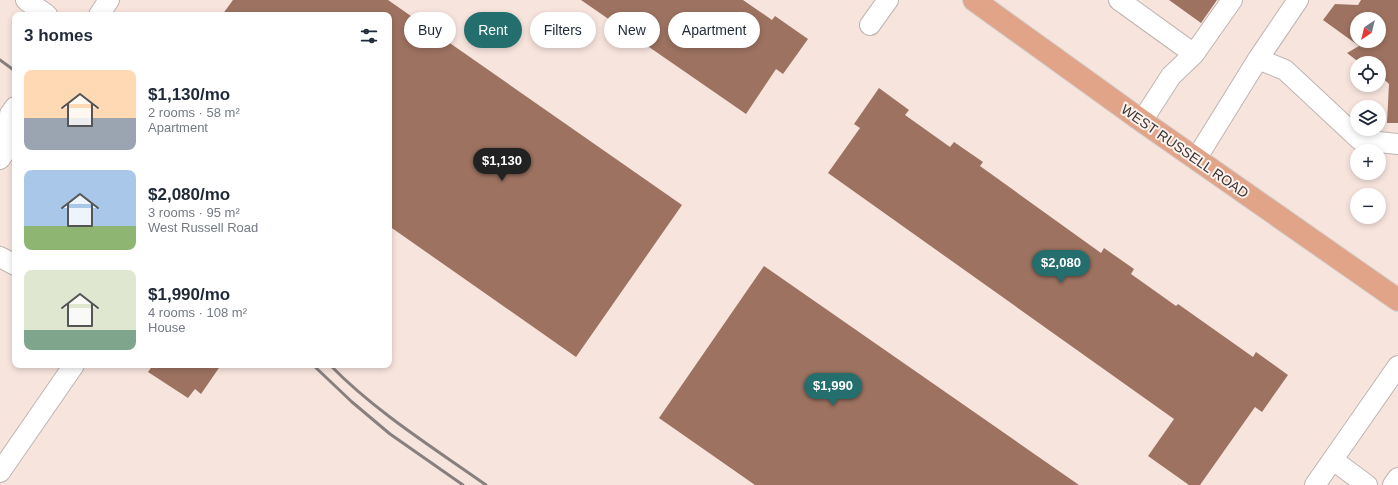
<!DOCTYPE html>
<html lang="en">
<head>
<meta charset="utf-8">
<style>
	body { margin:0; font-family:Helvetica,sans-serif; background:#f2f2f3; color:#1f2937; height:100vh; display:flex; flex-direction:column; font-size:15px; white-space:nowrap }
	* { box-sizing:border-box; margin:0 }
	p { font-size:13px; color:#747a83 }
	.icon { flex:none; width:22px; height:22px; fill:none; stroke:currentColor; stroke-width:2; stroke-linecap:round; stroke-linejoin:round }
	.map { position:relative; flex:1; overflow:hidden }
	.panel { position:absolute; left:12px; top:12px; width:380px; height:356px; display:flex; flex-direction:column; background:#fff; border-radius:8px; box-shadow:0 2px 6px #0003 }
	.panel>* { flex:none }
	.banner { position:absolute; left:404px; top:12px; width:380px; height:36px; display:flex; gap:8px }
	.needle { width:26px; rotate:215deg }
	.buttons { position:absolute; left:1350px; top:12px; display:grid; gap:8px }
	.buttons a { display:grid; place-items:center; width:36px; height:36px; border-radius:50%; background:#fff; box-shadow:0 2px 6px #0003; font-size:20px }
	.price { position:absolute; translate:-50% -34px; padding:0 9px; border-radius:14px; background:#246f6d; color:#fff; font-size:13px; line-height:26px; filter:drop-shadow(0 1px 2px #0008) }
	.price::after { content:''; position:absolute; left:50%; top:24px; width:12px; height:9px; margin-left:-6px; background:inherit; clip-path:polygon(0 0,100% 0,50% 100%) }
	.price.selected { background:#222; color:#fff }
	ul { padding:0; list-style:none }
	li { display:flex; align-items:center; gap:12px; height:100px; padding:0 12px }
	li span { display:grid; place-items:center; flex:none; width:112px; height:80px; border-radius:8px; color:#555 }
	li>.icon { margin-inline-start:auto }
	span .icon { width:48px; height:48px; fill:#fffc; stroke-width:1 }
	li b { font-size:17px }
	h2 { display:flex; justify-content:space-between; align-items:center; height:48px; padding:0 12px; font-size:17px }
	.chip { padding:0 14px; border-radius:18px; background:#fff; box-shadow:0 2px 6px #0003; font-size:14px; line-height:36px }
	.chip.selected { background:#246f6d; color:#fff }
	.map>svg:first-child { display:block }
</style>
</head>
<body>
<div class="map">
<svg width="1398" height="485" viewBox="0 0 1398 485">
	<rect width="100%" height="100%" fill="#fdf2ed"/>
	<path fill="#f7e4dd" fill-rule="evenodd" d="M 0,0 L 1398,0 L 1398,485 L 0,485 ZM 15,15 L 389,15 L 389,365 L 15,365 ZM 1357,19 L 1379,19 L 1379,41 L 1357,41 ZM 1357,63 L 1379,63 L 1379,85 L 1357,85 ZM 1357,107 L 1379,107 L 1379,129 L 1357,129 ZM 1357,151 L 1379,151 L 1379,173 L 1357,173 ZM 1357,195 L 1379,195 L 1379,217 L 1357,217 Z"/>
	<path fill="#9d7261" fill-rule="evenodd" d="M 233,0 L 388,0 L 682,205 L 576,357 L 389,226 L 389,15 L 222,15 Z
		M 581,0 L 743,0 L 772,20 L 775,16 L 808,39 L 783,74 L 776,69 L 746,114 Z
		M 1169,0 L 1217,0 L 1201,23 Z
		M 1361,0 L 1398,0 L 1398,123 L 1387,123 L 1389,84 L 1387,82 L 1379,76 L 1379,63 L 1360,63 L 1347,53 L 1359,46 L 1323,20 L 1335,4 L 1358,5 ZM 1357,19 L 1379,19 L 1379,41 L 1357,41 Z
		M 879,88 L 909,110 L 905,115 L 950,147 L 954,142 L 983,162 L 980,166 L 1101,253 L 1104,248 L 1134,269 L 1131,274 L 1176,306 L 1178,304 L 1253,357 L 1256,352 L 1288,375 L 1262,412 L 1255,407 L 1200,485 L 1189,485 L 1148,456 L 1174,419 L 828,173 L 860,128 L 854,124 Z
		M 764,266 L 1079,485 L 755,485 L 659,418 Z
		M 153,365 L 221,365 L 201,394 L 195,389 L 188,398 L 148,372 Z"/>
	<g fill="none" stroke-linecap="round" stroke-linejoin="round">
		<g stroke="#bfb5b0" stroke-width="22">
			<path id="minor" d="M 26,0 L 47,15
				M 1119,0 L 1194,54 L 1171,76 L 1142,121
				M 99,15 L 109,0
				M 870,25 L 888,0
				M 1194,54 L 1232,0
				M 1258,59 L 1298,0
				M 10,144 L 10,114 L 15,107
				M 0,159 L 10,144 L 15,142
				M 1196,159 L 1258,59 L 1285,70 L 1360,140 L 1398,144
				M 0,257 L 15,265
				M 1333,460 L 1367,485
				M 0,472 L 74,365
				M 1315,485 L 1398,366
				M 1393,485 L 1398,478"/>
		</g>
		<g stroke="#d4d3d3" stroke-width="24">
			<path id="major" d="M 974,0 L 1142,121 L 1398,300"/>
		</g>
		<use href="#minor" stroke="#fff" stroke-width="20"/>
		<use href="#major" stroke="#e2a488" stroke-width="22"/>
		<path stroke="#88807e" stroke-width="3" d="M 0,60 L 15,71
			M 313,365 L 352,402 L 390,434 L 463,485
			M 330,365 C 376,412 432,447 486,485"/>
	</g>
	<g text-anchor="middle" stroke-width="4" stroke-linejoin="round" paint-order="stroke">
		<g font-size="14" fill="#3b3635" stroke="#fdf2ed">
			<text transform="translate(1185 151) rotate(35)" y="5">WEST RUSSELL ROAD</text>
		</g>
	</g>
</svg>
<div class="buttons">
<a><svg class="needle" viewBox="-14 -14 28 28"><path d="M0-13l5 13h-10z" fill="#e53935"/><path d="M0 13l5-13h-10z" fill="#747a83"/></svg></a>
<a><svg class="icon" aria-label="locate" viewBox="0 0 24 24"><circle cx="12" cy="12" r="6"/><path d="M12 2v4M12 18v4M2 12h4M18 12h4"/></svg></a>
<a><svg class="icon" aria-label="layers" viewBox="0 0 24 24"><path d="M12 4l9 5-9 5-9-5zM3 14l9 5 9-5"/></svg></a>
<a>+</a>
<a>−</a>
</div>
<b class="price selected" style="left:502px;top:182px">$1,130</b>
<b class="price" style="left:1061px;top:284px">$2,080</b>
<b class="price" style="left:833px;top:407px">$1,990</b>
<div class="banner">
<a class="chip">Buy</a>
<a class="chip selected">Rent</a>
<a class="chip">Filters</a>
<a class="chip">New</a>
<a class="chip">Apartment</a>
</div>
<section class="panel">
<h2>3 homes<svg class="icon" aria-label="filters" viewBox="0 0 24 24"><path d="M4 7h16M4 17h16"/><circle cx="9" cy="7" r="2"/><circle cx="15" cy="17" r="2"/></svg></h2>
<ul>
<li><span style="background:linear-gradient(#ffd9b3 60%,#9aa5b1 0)"><svg class="icon" aria-label="home" viewBox="0 0 24 24"><path d="M3 11l9-7 9 7M6 9v11h12V9"/></svg></span><div><b>$1,130/mo</b><p>2 rooms · 58 m²</p><p>Apartment</p></div></li>
<li><span style="background:linear-gradient(#a9c7e8 70%,#8fb573 0)"><svg class="icon" aria-label="home" viewBox="0 0 24 24"><path d="M3 11l9-7 9 7M6 9v11h12V9"/></svg></span><div><b>$2,080/mo</b><p>3 rooms · 95 m²</p><p>West Russell Road</p></div></li>
<li><span style="background:linear-gradient(#dfe7d0 75%,#7fa58c 0)"><svg class="icon" aria-label="home" viewBox="0 0 24 24"><path d="M3 11l9-7 9 7M6 9v11h12V9"/></svg></span><div><b>$1,990/mo</b><p>4 rooms · 108 m²</p><p>House</p></div></li>
</ul>
</section>
</div>
</body>
</html>
